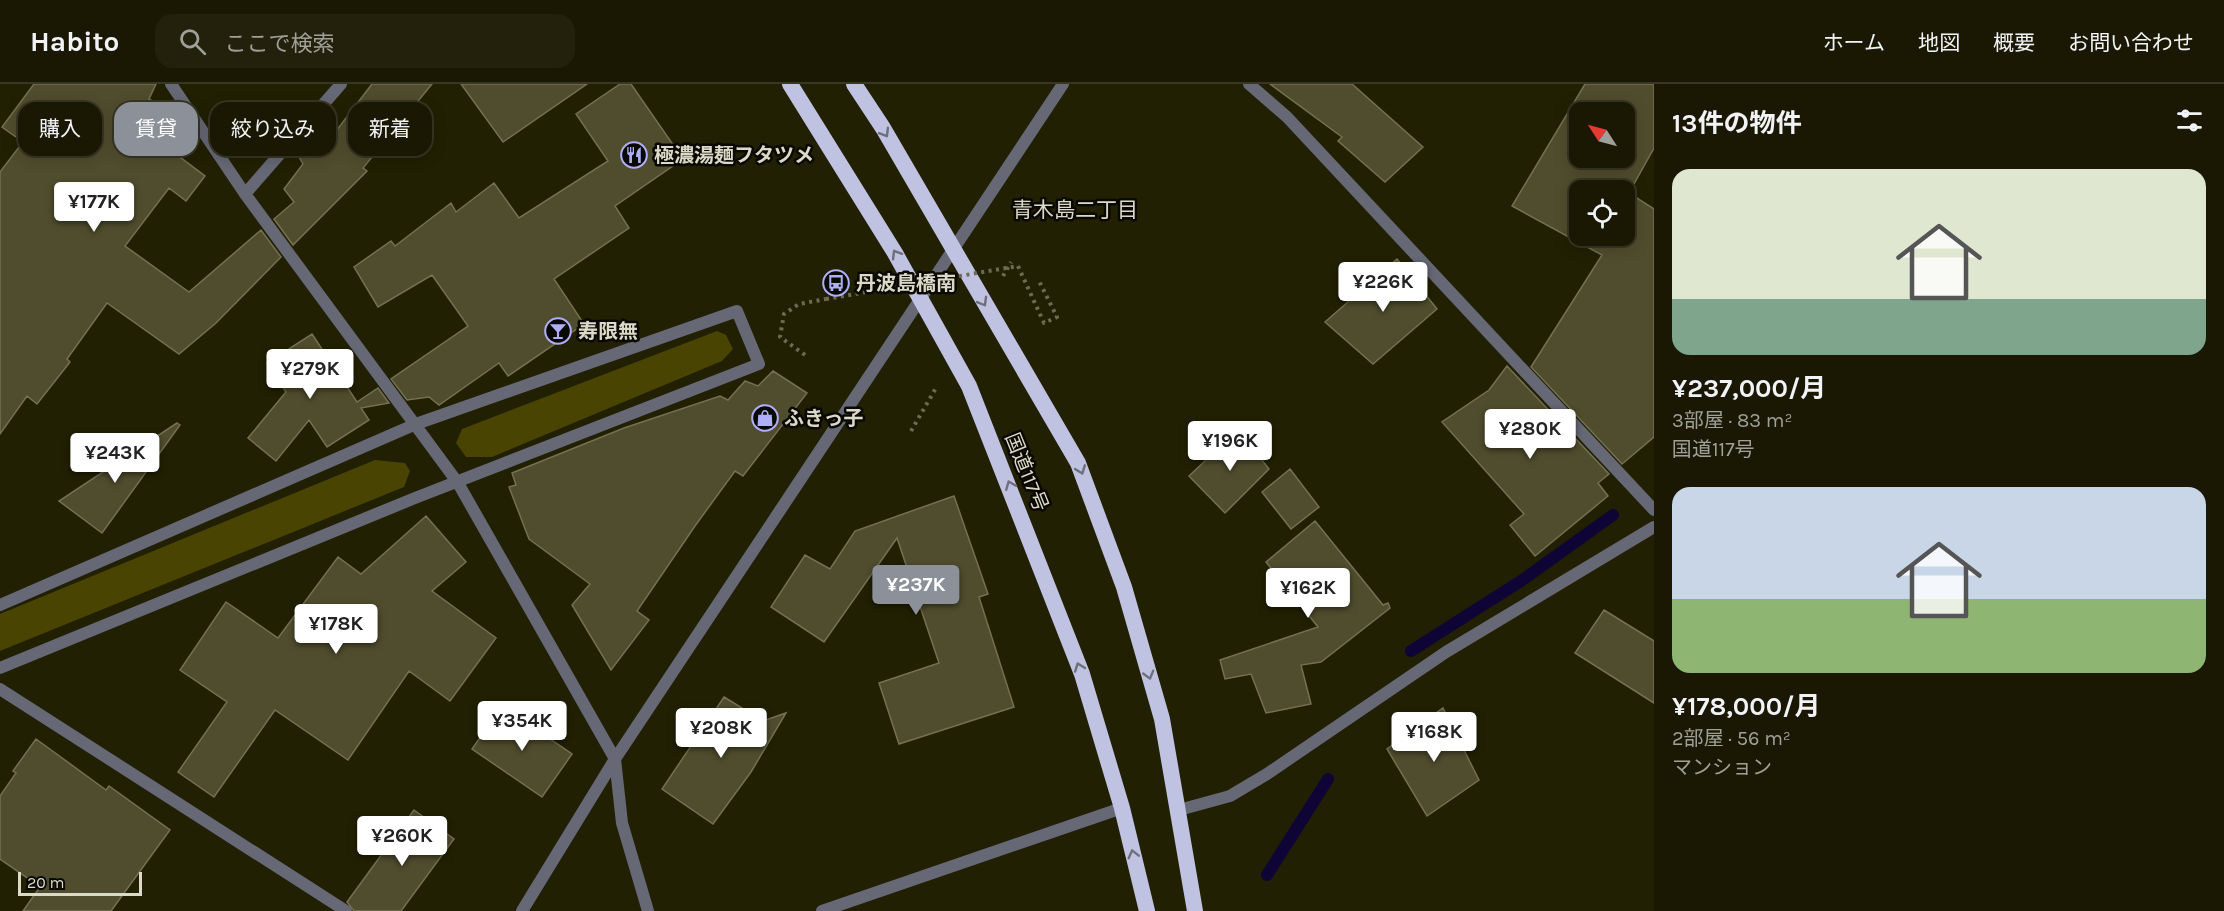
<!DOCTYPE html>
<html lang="ja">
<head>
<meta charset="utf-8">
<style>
	body { margin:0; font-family:Karla,"Noto Sans JP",sans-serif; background:#23210c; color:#f1f3f6; height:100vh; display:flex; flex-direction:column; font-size:22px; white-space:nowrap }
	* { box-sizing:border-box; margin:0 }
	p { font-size:20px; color:#9fa099 }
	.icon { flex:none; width:33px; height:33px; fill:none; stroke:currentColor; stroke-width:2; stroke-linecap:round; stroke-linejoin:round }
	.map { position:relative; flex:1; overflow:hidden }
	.side { display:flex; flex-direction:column; background:#1a1802; width:570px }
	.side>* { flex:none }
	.top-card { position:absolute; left:18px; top:18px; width:570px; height:54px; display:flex; gap:12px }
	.needle { width:39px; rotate:306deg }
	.buttons { position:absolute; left:1569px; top:18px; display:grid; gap:12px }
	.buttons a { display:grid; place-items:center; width:66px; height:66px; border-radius:12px; background:#1a1802; box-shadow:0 3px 15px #0003,0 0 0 2px #383724; font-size:30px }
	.scale { position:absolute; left:18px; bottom:15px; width:124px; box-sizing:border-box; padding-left:6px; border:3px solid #dbdac8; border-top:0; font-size:16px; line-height:21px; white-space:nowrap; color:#dbdac8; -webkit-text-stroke:4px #0a0901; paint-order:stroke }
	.price { position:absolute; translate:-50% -51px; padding:0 14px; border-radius:6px; background:#fff; color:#222; font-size:20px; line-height:39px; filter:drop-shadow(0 2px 3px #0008) }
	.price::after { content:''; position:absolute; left:50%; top:36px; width:18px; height:14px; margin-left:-9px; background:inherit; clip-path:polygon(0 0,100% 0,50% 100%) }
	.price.active { background:#8c9099; color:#fff }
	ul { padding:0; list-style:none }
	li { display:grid; align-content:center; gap:12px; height:318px; padding:0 18px }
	li span { display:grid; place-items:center; height:186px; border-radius:18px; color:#555 }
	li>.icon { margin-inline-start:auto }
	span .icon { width:108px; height:108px; fill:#fffc; stroke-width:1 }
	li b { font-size:26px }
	h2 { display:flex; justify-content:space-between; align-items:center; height:72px; padding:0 18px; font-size:26px }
	.tag { padding:0 21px; border-radius:18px; background:#1a1802; box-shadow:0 3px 15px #0003,0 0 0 2px #383724; font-size:21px; line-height:54px }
	.tag.active { background:#8c9099; color:#fff }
	header { display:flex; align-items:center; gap:36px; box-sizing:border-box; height:84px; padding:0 30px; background:#1a1802; border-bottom:2px solid #383724 }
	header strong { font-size:28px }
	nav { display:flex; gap:33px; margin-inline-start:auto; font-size:21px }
	.search { width:420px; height:54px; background:#23210c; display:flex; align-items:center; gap:15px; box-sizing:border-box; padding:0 21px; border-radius:18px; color:#9fa099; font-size:22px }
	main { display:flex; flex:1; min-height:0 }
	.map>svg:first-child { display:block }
</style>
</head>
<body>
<header>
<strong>Habito</strong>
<div class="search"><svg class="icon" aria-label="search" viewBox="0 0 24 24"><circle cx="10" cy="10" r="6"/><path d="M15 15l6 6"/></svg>ここで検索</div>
<nav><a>ホーム</a><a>地図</a><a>概要</a><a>お問い合わせ</a></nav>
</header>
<main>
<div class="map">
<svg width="1654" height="827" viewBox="0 0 1654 827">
	<rect width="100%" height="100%" fill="#222002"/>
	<path fill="#494402" d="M 717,247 L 726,251 L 733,265 L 722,277 L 492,373 L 466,373 L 456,359 L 462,345 Z
		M 375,376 L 405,379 L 410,387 L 404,403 L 0,567 L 0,530 Z"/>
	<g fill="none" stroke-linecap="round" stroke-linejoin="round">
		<path stroke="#0f0436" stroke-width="12" d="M 1411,567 L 1524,495 L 1613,431
			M 1267,791 L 1328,695"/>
	</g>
	<path fill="#504d2e" stroke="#737151" stroke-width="1.5" fill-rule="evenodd" d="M 34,0 L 156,0 L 149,15 L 169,28 L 152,52 L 205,92 L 186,117 L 169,104 L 125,162 L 189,208 L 261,146 L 281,173 L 216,239 L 179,270 L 107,219 L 67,275 L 70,278 L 37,320 L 27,312 L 0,350 L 0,88 L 23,58 L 2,43 Z
		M 372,0 L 432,0 L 363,84 L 367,87 L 293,161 L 274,135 L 294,118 L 284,105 L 303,80 L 298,71 L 327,45 L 333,51 Z
		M 461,0 L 587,0 L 503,58 Z
		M 620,0 L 631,0 L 683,75 L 615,122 L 629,144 L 554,195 L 584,240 L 508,292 L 499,279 L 439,321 L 429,313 L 407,316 L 391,295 L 468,242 L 432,191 L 378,223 L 354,183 L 391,157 L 395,162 L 451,119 L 456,128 L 494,99 L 519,134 L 608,77 L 576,30 Z
		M 1270,0 L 1352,0 L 1423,63 L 1385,98 L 1338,57 L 1342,53 Z
		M 1585,0 L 1654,0 L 1654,64 L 1629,109 L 1654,125 L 1654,353 L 1622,380 L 1531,283 L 1602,171 L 1512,122 ZM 1580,28 L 1624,28 L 1624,74 L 1580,74 ZM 1580,106 L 1624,106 L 1624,152 L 1580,152 Z
		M 1397,175 L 1437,225 L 1373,280 L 1325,238 Z
		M 312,250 L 357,318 L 378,304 L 389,319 L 361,324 L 369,336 L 327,363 L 309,336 L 276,377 L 248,354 L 286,308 L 267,279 Z
		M 1507,282 L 1609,390 L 1598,399 L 1608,412 L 1535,472 L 1510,441 L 1524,430 L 1442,338 L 1489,306 Z
		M 773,287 L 807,309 L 743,392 L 735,387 L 695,442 L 637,527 L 649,536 L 611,586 L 572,521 L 590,500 L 529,455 L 509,403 L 516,401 L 512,389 L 624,344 L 720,312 L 728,316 L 745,297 L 758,302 Z
		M 177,339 L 180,341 L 102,449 L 59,417 Z
		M 1238,346 L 1269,385 L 1225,429 L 1189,392 Z
		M 1290,385 L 1319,423 L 1291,445 L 1262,408 Z
		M 954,412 L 988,510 L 979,513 L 1014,623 L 899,660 L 879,599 L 939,579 L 897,454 L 824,558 L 771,523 L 805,471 L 830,485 L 855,447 Z
		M 426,432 L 466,478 L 432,507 L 496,554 L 450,617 L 409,587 L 348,676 L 275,626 L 214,713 L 178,688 L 227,618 L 180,586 L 226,518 L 278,554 L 338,473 L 361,490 Z
		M 1315,437 L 1383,521 L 1388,519 L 1390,524 L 1321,578 L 1301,581 L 1311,620 L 1266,629 L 1251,590 L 1225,595 L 1220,576 L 1318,543 L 1266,478 Z
		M 1604,526 L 1654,557 L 1654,619 L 1575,569 Z
		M 724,613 L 763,637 L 786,629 L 751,688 L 713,740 L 662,705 Z
		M 502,622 L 572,670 L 542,713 L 472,665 Z
		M 1443,624 L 1479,696 L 1427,732 L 1387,665 Z
		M 36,655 L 106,706 L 109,702 L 170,746 L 111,827 L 23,827 L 40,803 L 0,775 L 0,712 L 16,689 L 13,687 Z
		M 414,726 L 454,755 L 401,827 L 354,827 L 347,818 Z"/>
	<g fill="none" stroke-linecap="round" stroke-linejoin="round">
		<path stroke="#6d6b52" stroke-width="4" stroke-dasharray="3 4.5" stroke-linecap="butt" d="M 1018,182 L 1044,239 L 1057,233 L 1039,197
			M 1003,192 L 1011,178
			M 805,271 L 780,253 L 784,230 L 799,220 L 826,215
			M 911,347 L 936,304"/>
		<path stroke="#676876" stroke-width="12" d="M 171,0 L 245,110 L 458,399 L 615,675 L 622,739 L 648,827
			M 1249,0 L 1287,33 L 1654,426
			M 245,110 L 341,0
			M 0,521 L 416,340 L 737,227 L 759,280 L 415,414 L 0,584
			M 0,605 L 346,827
			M 1179,726 L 1230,712 L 1267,690 L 1446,568 L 1654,443
			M 822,827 L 1122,724"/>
		<path stroke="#676876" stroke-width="12" d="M 522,827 L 615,675 L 1063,0"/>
		<path stroke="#c0c2e1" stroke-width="16" d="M 790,0 L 895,169 L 969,302 L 1082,590 L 1122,724 L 1147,827
			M 854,0 L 883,44 L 1078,379 L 1124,503 L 1162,635 L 1195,827"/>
		<path stroke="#6d6b52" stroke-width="4" stroke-dasharray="3 4.5" stroke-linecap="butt" d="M 826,215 L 1018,182"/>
	</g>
	<defs><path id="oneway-chevron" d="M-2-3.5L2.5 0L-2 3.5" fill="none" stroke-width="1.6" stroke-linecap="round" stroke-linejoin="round" transform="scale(1.5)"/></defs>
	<g stroke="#6e6f7c">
		<use href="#oneway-chevron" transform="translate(885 49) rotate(59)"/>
		<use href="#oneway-chevron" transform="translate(896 170) rotate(-121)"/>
		<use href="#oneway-chevron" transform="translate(983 218) rotate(60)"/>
		<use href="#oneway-chevron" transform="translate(1081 386) rotate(69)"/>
		<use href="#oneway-chevron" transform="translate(1010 401) rotate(-112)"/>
		<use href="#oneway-chevron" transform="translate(1079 583) rotate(-110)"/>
		<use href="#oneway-chevron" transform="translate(1149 591) rotate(74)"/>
		<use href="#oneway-chevron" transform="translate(1133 770) rotate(-104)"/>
	</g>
	<defs>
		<g id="restaurant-ring" transform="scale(1.35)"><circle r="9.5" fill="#0a0901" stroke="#aeaefb" stroke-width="1.5"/><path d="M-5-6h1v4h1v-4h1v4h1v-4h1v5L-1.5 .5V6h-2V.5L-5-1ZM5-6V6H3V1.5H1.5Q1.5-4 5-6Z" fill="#aeaefb"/></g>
		<g id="bus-ring" transform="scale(1.35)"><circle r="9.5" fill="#0a0901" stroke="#aeaefb" stroke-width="1.5"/><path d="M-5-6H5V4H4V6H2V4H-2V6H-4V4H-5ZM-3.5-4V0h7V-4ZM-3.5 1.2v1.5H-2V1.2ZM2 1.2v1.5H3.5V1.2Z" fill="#aeaefb"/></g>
		<g id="bar-ring" transform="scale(1.35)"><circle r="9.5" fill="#0a0901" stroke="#aeaefb" stroke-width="1.5"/><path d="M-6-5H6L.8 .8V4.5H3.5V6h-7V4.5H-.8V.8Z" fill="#aeaefb"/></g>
		<g id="shop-ring" transform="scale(1.35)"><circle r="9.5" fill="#0a0901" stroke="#aeaefb" stroke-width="1.5"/><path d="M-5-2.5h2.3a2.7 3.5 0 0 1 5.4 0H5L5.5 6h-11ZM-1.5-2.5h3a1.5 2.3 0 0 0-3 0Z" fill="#aeaefb"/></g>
	</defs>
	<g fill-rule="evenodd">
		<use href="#restaurant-ring" x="634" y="71"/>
		<use href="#bus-ring" x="836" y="199"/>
		<use href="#bar-ring" x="558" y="247"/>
		<use href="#shop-ring" x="765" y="334"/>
	</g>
	<g text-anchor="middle" stroke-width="5" stroke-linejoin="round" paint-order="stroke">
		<g font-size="20" font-weight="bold" fill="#dbdac8" stroke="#0a0901" text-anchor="start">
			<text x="654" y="78">極濃湯麺フタツメ</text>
			<text x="856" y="206">丹波島橋南</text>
			<text x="578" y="254">寿限無</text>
			<text x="784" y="341">ふきっ子</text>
		</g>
		<g font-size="20" fill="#dbdac8" stroke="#0a0901">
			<text transform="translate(1027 388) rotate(68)" y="7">国道117号</text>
		</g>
		<g font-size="21" fill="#dbdac8" stroke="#0a0901">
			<text x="1075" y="133">青木島二丁目</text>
		</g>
	</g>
</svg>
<div class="buttons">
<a><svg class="needle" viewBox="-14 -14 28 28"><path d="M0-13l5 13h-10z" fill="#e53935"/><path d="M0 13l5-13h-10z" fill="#9fa099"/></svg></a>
<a><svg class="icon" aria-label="locate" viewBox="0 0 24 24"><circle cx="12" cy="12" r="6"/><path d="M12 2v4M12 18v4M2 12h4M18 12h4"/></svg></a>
</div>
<div class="scale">20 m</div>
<b class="price" style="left:94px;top:149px">¥177K</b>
<b class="price" style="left:1383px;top:229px">¥226K</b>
<b class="price" style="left:310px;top:316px">¥279K</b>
<b class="price" style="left:1530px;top:376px">¥280K</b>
<b class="price" style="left:1230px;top:388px">¥196K</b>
<b class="price" style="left:115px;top:400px">¥243K</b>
<b class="price active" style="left:916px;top:532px">¥237K</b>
<b class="price" style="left:1308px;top:535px">¥162K</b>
<b class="price" style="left:336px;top:571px">¥178K</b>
<b class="price" style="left:522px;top:668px">¥354K</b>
<b class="price" style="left:721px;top:675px">¥208K</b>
<b class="price" style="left:1434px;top:679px">¥168K</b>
<b class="price" style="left:402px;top:783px">¥260K</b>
<div class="top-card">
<a class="tag">購入</a>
<a class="tag active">賃貸</a>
<a class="tag">絞り込み</a>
<a class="tag">新着</a>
</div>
</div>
<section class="side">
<h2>13件の物件<svg class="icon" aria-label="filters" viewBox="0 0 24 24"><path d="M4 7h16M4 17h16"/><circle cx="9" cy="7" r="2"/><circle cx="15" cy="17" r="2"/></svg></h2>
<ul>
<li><span style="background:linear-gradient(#dfe7d0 70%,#7fa58c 0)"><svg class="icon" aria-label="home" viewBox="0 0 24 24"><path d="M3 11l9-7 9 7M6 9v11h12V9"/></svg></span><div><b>¥237,000/月</b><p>3部屋 · 83 m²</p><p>国道117号</p></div></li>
<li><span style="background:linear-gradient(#c9d6e8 60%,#8fb573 0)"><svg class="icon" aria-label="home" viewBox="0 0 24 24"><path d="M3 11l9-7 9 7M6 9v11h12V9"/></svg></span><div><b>¥178,000/月</b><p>2部屋 · 56 m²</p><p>マンション</p></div></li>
</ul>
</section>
</main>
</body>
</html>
